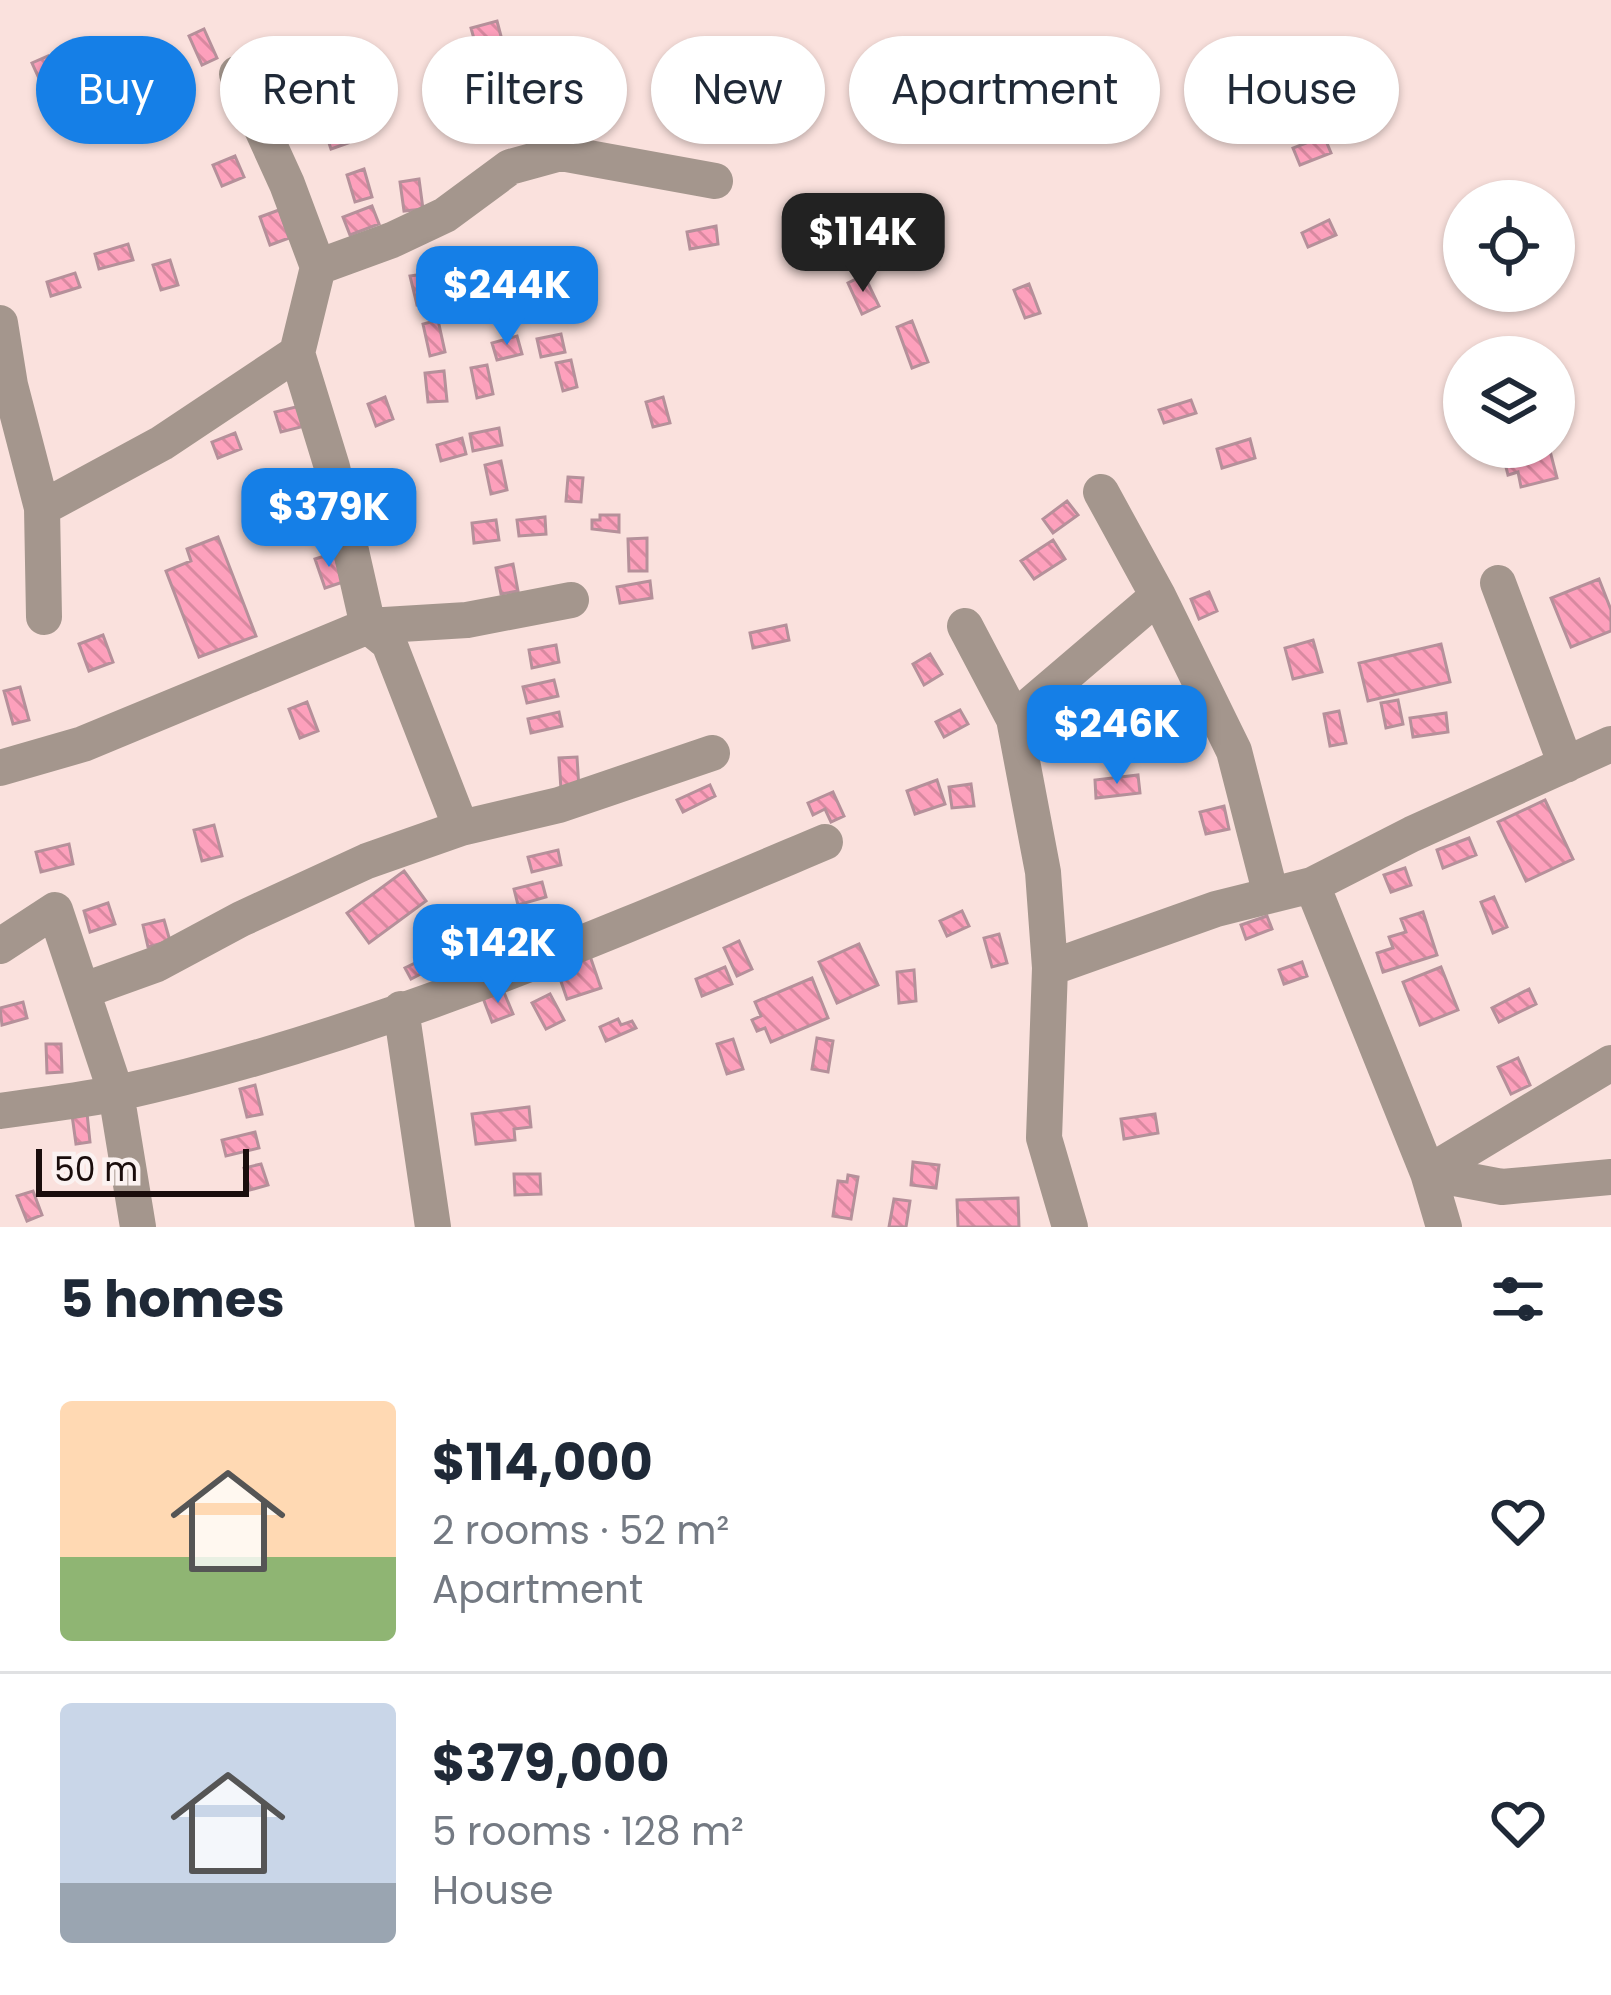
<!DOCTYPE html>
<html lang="en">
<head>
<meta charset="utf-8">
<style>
	body { margin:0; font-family:Poppins,sans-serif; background:#f2f2f3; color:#1f2937; height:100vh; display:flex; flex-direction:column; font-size:45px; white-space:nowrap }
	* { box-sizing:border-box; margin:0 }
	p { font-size:39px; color:#747a83 }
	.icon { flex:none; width:66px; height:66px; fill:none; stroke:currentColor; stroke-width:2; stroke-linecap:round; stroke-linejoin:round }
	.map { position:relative; height:1227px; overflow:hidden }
	.details { display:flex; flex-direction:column; background:#fff; flex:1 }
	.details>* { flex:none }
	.top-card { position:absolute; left:36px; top:36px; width:1539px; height:108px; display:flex; gap:24px }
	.tools { position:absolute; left:1443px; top:180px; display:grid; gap:24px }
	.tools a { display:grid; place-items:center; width:132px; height:132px; border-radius:50%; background:#fff; box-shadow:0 3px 9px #0004; font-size:60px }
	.scale { position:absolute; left:36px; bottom:30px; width:213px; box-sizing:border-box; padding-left:12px; border:6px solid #1a0d0c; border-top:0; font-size:33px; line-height:42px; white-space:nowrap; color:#1a0d0c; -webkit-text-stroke:9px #fbf2f1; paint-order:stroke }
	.price { position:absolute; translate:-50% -102px; padding:0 27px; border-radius:24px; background:#157fe7; color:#fff; font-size:39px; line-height:78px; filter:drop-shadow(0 3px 6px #0008) }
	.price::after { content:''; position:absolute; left:50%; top:72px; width:36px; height:27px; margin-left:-18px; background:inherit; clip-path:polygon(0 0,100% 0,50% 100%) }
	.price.current { background:#222; color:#fff }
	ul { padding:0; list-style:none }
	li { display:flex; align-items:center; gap:36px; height:300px; padding:0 60px }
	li+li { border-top:3px solid #e0e1e3 }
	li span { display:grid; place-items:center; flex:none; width:336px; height:240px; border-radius:12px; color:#555 }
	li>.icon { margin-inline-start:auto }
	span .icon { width:144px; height:144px; fill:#fffc; stroke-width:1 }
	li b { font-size:51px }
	h2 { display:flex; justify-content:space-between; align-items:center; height:144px; padding:0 60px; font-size:51px }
	.pill { padding:0 42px; border-radius:54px; background:#fff; box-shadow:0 3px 9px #0004; font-size:42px; line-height:108px }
	.pill.current { background:#157fe7; color:#fff }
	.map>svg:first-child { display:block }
</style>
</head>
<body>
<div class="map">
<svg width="1611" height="1227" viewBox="0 0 1611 1227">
	<defs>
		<pattern id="building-back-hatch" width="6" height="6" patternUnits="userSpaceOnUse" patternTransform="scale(3)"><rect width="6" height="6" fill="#fda0bc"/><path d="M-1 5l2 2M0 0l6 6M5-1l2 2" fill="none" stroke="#d889a0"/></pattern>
	</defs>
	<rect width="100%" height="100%" fill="#fae1dd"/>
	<path fill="url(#building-back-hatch)" stroke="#b5909a" stroke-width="3" d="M 497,21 L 502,40 L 476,46 L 471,28 Z
		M 204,29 L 217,58 L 202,65 L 189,36 Z
		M 103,40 L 110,54 L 84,65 L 78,51 Z
		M 48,56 L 58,78 L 42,85 L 32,63 Z
		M 496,66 L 504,82 L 482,89 L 477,72 Z
		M 124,97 L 125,124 L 111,125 L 110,98 Z
		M 696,101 L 699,118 L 678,122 L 675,105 Z
		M 336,110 L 348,143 L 331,149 L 320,116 Z
		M 908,116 L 913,131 L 889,138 L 885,122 Z
		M 1324,136 L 1331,153 L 1300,165 L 1293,148 Z
		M 235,156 L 244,177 L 222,186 L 213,165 Z
		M 364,169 L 372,197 L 355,202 L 347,175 Z
		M 419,179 L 423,209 L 404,211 L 400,182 Z
		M 372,206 L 379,224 L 350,235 L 343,217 Z
		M 279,210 L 289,238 L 270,245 L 260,217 Z
		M 1329,220 L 1336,235 L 1308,247 L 1302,233 Z
		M 716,226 L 718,244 L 690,249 L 687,232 Z
		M 128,244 L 133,260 L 99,269 L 95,254 Z
		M 545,251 L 551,271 L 523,279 L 517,259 Z
		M 484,259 L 487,276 L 461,283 L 456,265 Z
		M 170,260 L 178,285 L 161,290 L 153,265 Z
		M 75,273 L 80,287 L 51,296 L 47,282 Z
		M 424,274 L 430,302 L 417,305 L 410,276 Z
		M 864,275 L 879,306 L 862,314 L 848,283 Z
		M 1029,284 L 1040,313 L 1025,318 L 1014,290 Z
		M 438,320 L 445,352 L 430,356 L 423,324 Z
		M 912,321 L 928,362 L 912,368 L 897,327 Z
		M 561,334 L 565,352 L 541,357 L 537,339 Z
		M 517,336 L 522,354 L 497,360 L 492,343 Z
		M 571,360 L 577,387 L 563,391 L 556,363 Z
		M 487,365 L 493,394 L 477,398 L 471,368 Z
		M 444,371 L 447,401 L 428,402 L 425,373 Z
		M 385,397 L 393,419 L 376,426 L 368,404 Z
		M 663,397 L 670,423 L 653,427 L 646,402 Z
		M 1191,400 L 1196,413 L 1164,423 L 1159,410 Z
		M 304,405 L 309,425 L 281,432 L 275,412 Z
		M 499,428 L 502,445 L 473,451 L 470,434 Z
		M 235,433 L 241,449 L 218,458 L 212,442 Z
		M 462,438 L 466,454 L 441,461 L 437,445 Z
		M 1250,439 L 1255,458 L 1222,468 L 1217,449 Z
		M 1501,447 L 1549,447 L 1557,478 L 1521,487 L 1518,472 L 1508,475 Z
		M 501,461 L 507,490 L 491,494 L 485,465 Z
		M 568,477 L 583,478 L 581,502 L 566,501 Z
		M 1067,501 L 1078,515 L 1053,533 L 1043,519 Z
		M 600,515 L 619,515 L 619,532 L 592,529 L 592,520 L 600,520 Z
		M 545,517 L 546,534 L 519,536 L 517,520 Z
		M 496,520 L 499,540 L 474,543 L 472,523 Z
		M 218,537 L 256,636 L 199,657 L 166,571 L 191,561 L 187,549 Z
		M 647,538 L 647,571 L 629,571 L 628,539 Z
		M 1053,540 L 1065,559 L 1034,579 L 1021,561 Z
		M 334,553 L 343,582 L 325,588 L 315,559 Z
		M 513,564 L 518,591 L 501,594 L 496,568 Z
		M 1599,579 L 1611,610 L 1611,631 L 1571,647 L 1551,598 Z
		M 650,581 L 652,598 L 620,603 L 617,587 Z
		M 1209,592 L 1217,611 L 1199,619 L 1191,599 Z
		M 786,625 L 789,640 L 753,648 L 750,633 Z
		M 103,635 L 113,662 L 89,671 L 79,644 Z
		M 1313,640 L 1322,672 L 1293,679 L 1285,648 Z
		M 1441,644 L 1450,682 L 1368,701 L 1359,663 Z
		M 556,645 L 559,662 L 532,668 L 529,650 Z
		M 930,654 L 942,674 L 924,685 L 913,664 Z
		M 554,680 L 558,696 L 527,703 L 523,687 Z
		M 20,687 L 29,720 L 13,724 L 4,691 Z
		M 1398,700 L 1403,724 L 1386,728 L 1381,703 Z
		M 307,702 L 318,731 L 300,738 L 289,709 Z
		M 960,710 L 968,724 L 944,737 L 936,722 Z
		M 1339,711 L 1346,743 L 1330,746 L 1324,714 Z
		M 559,712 L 562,726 L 531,733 L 528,719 Z
		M 1446,713 L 1448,732 L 1413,737 L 1410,718 Z
		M 577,757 L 579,789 L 561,790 L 559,758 Z
		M 1138,775 L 1140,793 L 1096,798 L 1095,780 Z
		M 937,780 L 945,804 L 915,814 L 907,791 Z
		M 971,784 L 974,806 L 952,808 L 949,787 Z
		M 710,785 L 715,796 L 683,812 L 677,800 Z
		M 833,792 L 844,816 L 831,822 L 825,809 L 813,815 L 808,803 Z
		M 1545,800 L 1573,859 L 1526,881 L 1498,822 Z
		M 1224,806 L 1229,829 L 1206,834 L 1200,812 Z
		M 214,825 L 222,856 L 202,861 L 194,830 Z
		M 1469,838 L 1476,855 L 1443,868 L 1437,850 Z
		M 69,844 L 73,864 L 41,872 L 36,852 Z
		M 558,850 L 561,865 L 532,872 L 528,857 Z
		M 1405,868 L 1411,885 L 1391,892 L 1384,875 Z
		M 404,871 L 426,901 L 369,943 L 347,913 Z
		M 542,882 L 546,897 L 518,905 L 514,889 Z
		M 1494,897 L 1507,927 L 1493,933 L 1481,902 Z
		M 108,903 L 115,924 L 90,932 L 84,911 Z
		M 962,911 L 969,926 L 947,936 L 940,921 Z
		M 511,912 L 516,933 L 498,936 L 494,915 Z
		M 1423,912 L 1437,955 L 1383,972 L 1377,953 L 1393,948 L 1389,937 L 1406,932 L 1401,919 Z
		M 1267,916 L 1272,929 L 1246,939 L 1241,925 Z
		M 164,920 L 170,941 L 148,947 L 143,925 Z
		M 999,934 L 1007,963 L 992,967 L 984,938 Z
		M 739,941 L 752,969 L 737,976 L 724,948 Z
		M 859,944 L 878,985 L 837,1003 L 819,962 Z
		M 434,954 L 440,964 L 411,979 L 405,968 Z
		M 590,956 L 601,988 L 567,999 L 556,967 Z
		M 1302,962 L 1307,976 L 1284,984 L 1279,970 Z
		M 725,967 L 732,984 L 702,996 L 696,979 Z
		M 1441,967 L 1458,1010 L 1420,1025 L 1403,982 Z
		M 914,970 L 916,1001 L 899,1003 L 897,972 Z
		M 812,978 L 828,1018 L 771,1042 L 765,1028 L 757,1031 L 752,1020 L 761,1016 L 755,1002 Z
		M 1529,989 L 1536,1004 L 1499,1022 L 1492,1008 Z
		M 503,990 L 513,1014 L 492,1022 L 483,998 Z
		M 550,994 L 564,1020 L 546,1029 L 532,1003 Z
		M 23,1002 L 27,1018 L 2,1025 L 0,1008 Z
		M 618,1019 L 621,1025 L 632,1021 L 636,1028 L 606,1041 L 600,1027 Z
		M 817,1038 L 833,1041 L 828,1072 L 812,1069 Z
		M 733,1039 L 743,1069 L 727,1074 L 717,1044 Z
		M 46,1044 L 61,1044 L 62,1072 L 47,1073 Z
		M 1518,1058 L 1530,1085 L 1511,1094 L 1498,1067 Z
		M 255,1085 L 262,1114 L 247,1117 L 240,1089 Z
		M 529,1107 L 531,1127 L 514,1129 L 515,1140 L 476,1144 L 472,1114 Z
		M 87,1113 L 90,1142 L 76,1144 L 72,1115 Z
		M 1155,1114 L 1158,1133 L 1124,1139 L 1121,1119 Z
		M 255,1132 L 259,1148 L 226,1156 L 222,1140 Z
		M 913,1162 L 939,1165 L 936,1188 L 911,1185 Z
		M 261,1164 L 268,1185 L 250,1190 L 244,1168 Z
		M 514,1174 L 540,1174 L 541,1194 L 515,1195 Z
		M 848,1175 L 858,1177 L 851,1219 L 833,1216 L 838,1181 L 847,1182 Z
		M 33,1191 L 42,1215 L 27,1221 L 17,1196 Z
		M 1018,1198 L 1019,1227 L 958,1227 L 957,1200 Z
		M 894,1199 L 910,1201 L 906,1227 L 889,1227 Z"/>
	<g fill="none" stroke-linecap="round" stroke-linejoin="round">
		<path stroke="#a4968d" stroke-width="36" d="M 237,74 L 287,184 L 318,267
			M 0,323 L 10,385 L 42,508 L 44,617
			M 1101,492 L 1158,596 L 1234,751 L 1271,895
			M 42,508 L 162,443 L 297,353
			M 1498,583 L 1566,765
			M 571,600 L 467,620 L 368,626 L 332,467 L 297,353 L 318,267 L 392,240 L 445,215 L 510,167 L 561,153 L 715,181
			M 965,626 L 1014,719 L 1043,872 L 1050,968 L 1044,1138 L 1070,1227
			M 1014,719 L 1158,596
			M 0,768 L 83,744 L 368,626 L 389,643 L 461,828
			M 1312,885 L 1428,1173 L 1444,1227
			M 0,946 L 55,910 L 116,1093 L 138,1227
			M 1050,968 L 1216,909 L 1312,885 L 1412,834 L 1611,744
			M 82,991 L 157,964 L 241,919 L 367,861 L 461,828 L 559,805 L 712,753
			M 401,1009 L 433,1227
			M 0,1111 C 39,1105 79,1101 118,1093 C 362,1040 595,939 825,842
			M 1428,1173 L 1611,1063
			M 1428,1173 L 1502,1187 L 1611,1177"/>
	</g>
</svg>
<div class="tools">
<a><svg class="icon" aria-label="locate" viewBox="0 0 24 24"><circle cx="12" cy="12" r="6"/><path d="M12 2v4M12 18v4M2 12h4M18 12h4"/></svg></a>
<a><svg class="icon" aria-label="layers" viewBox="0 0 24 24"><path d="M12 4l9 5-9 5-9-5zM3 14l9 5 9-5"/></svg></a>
</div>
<div class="scale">50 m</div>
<b class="price current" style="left:863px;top:295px">$114K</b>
<b class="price" style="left:507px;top:348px">$244K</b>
<b class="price" style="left:329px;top:570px">$379K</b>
<b class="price" style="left:1117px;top:787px">$246K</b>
<b class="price" style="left:498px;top:1006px">$142K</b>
<div class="top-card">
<a class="pill current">Buy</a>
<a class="pill">Rent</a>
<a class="pill">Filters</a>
<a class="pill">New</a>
<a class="pill">Apartment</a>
<a class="pill">House</a>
</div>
</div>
<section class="details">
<h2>5 homes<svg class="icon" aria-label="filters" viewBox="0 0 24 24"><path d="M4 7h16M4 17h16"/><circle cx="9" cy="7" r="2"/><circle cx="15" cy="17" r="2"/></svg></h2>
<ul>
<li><span style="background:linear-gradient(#ffd9b3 65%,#8fb573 0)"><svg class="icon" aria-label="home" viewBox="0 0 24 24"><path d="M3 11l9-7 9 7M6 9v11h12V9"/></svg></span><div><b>$114,000</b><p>2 rooms · 52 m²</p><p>Apartment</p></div><svg class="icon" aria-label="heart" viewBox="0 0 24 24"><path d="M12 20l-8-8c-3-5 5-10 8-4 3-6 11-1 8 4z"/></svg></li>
<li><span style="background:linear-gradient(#c9d6e8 75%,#9aa5b1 0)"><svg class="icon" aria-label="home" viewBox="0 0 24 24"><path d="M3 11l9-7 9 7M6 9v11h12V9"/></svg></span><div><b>$379,000</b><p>5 rooms · 128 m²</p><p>House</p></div><svg class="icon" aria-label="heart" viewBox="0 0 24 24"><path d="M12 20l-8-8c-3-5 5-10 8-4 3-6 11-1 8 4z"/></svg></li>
</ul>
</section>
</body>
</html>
